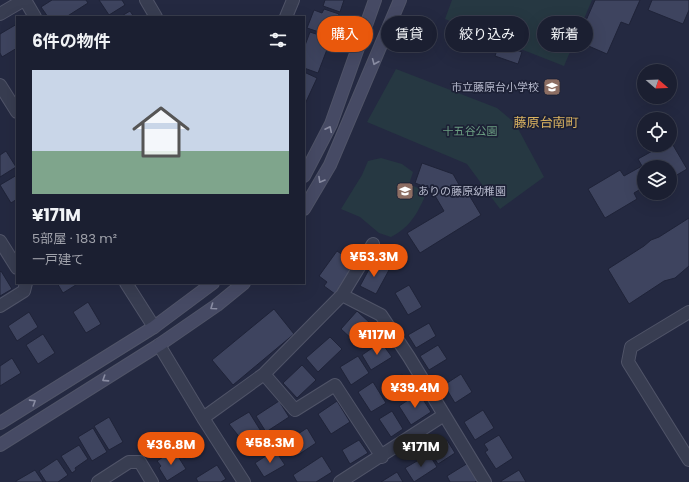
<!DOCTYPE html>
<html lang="ja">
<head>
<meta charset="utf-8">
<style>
	body { margin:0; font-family:Poppins,"Noto Sans JP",sans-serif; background:#282c3d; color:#f1f3f6; height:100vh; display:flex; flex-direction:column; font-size:15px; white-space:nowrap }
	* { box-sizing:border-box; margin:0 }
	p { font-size:13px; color:#a0a2ab }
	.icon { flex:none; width:22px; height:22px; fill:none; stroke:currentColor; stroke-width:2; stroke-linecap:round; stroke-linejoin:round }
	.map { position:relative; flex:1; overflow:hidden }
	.panel { position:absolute; left:16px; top:16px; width:289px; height:268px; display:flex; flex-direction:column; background:#1b1f31; border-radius:0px; box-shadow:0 4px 16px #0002,0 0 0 1px #393d4d }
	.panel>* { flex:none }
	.guide { position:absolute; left:317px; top:16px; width:312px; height:36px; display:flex; gap:8px }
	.needle { width:26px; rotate:109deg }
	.fabs { position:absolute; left:637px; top:64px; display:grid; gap:8px }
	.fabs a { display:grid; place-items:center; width:40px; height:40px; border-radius:50%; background:#1b1f31; box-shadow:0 4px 16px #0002,0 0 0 1px #393d4d; font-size:20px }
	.price { position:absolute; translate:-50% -34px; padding:0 9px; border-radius:14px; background:#ea580c; color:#fff; font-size:13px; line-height:26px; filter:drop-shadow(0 1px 2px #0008) }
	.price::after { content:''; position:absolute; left:50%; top:24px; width:12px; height:9px; margin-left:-6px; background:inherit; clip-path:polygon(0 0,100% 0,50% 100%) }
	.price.selected { background:#222; color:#fff }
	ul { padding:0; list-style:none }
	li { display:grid; align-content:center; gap:8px; height:212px; padding:0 16px }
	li+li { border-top:1px solid #393d4d }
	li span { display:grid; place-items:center; height:124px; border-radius:0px; color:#555 }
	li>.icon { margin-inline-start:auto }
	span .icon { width:72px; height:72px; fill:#fffc; stroke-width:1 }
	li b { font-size:17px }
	h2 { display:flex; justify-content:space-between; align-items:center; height:48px; padding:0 16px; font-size:17px }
	.pill { padding:0 14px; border-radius:18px; background:#1b1f31; box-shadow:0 4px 16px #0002,0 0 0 1px #393d4d; font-size:14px; line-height:36px }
	.pill.selected { background:#ea580c; color:#fff }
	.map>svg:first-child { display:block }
</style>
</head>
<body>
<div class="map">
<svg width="689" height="482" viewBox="0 0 689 482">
	<rect width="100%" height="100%" fill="#242941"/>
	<path fill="#263842" d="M 452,0 L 592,0 L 564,66 L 445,19 Z
		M 396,69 L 497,108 L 515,123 L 544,177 L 500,209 L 467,164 L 367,122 Z
		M 381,158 L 402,164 L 413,172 L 409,184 L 427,192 C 418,212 411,227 391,237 L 379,233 L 360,217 L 341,209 L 362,175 L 368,161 Z"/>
	<path fill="#3e445f" stroke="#1f2338" d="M 52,0 L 86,0 L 88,3 L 66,17 L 48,17 L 41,7 Z
		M 99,0 L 122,0 L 125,5 L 109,15 Z
		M 325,0 L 344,0 L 340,12 L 323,6 Z
		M 595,0 L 640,0 L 629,25 L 621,22 L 607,54 L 577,41 Z
		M 652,0 L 689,0 L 689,10 L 683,24 L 648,10 Z
		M 324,9 L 339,14 L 331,36 L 307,28 L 314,10 L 322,13 Z
		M 130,11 L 134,17 L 120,17 Z
		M 17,24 L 17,48 L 2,57 L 0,53 L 0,34 Z
		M 310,32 L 331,39 L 318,73 L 304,68 L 304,48 Z
		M 499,44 L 522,52 L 518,64 L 495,56 Z
		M 304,72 L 317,78 L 305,104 L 304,104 Z
		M 670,140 L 687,169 L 670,179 L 670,167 L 644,167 L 644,187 L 634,193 L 637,199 L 605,218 L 588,189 L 620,170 L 624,176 L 642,166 L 638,159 L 663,145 L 670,145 Z
		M 6,151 L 16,167 L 0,177 L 0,155 Z
		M 422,163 L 453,174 L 466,197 L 469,195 L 481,215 L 420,253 L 407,233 L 444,211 L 431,189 L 415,183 Z
		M 17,175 L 17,199 L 11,203 L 0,185 Z
		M 689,218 L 689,266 L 675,278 L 664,281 L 629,304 L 608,269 L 644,246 L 651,240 L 659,237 Z
		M 337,251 L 356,264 L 335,294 L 324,286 L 327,282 L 319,276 Z
		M 373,262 L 389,270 L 376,294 L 360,286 Z
		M 1,271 L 12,289 L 0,296 L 0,272 Z
		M 57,283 L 79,283 L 63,293 Z
		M 409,285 L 422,307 L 408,315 L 395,293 Z
		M 88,302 L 101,324 L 86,333 L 73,312 Z
		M 274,309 L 294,334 L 233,385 L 212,360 Z
		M 357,311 L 370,323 L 354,341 L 341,329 Z
		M 29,312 L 38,327 L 17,341 L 8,326 Z
		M 429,323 L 436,336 L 416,348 L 408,335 Z
		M 43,334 L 55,353 L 38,364 L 26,345 Z
		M 330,337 L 342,349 L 318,372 L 306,358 Z
		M 381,342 L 392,357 L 371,370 L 362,355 Z
		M 438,345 L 447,359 L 429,370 L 420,356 Z
		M 358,356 L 369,373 L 351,385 L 340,367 Z
		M 12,358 L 21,373 L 0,386 L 0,366 Z
		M 302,365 L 316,380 L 297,398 L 283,383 Z
		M 402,374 L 410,386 L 393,398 L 385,386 Z
		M 461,374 L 472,392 L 455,403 L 444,385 Z
		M 373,382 L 386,403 L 371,412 L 358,392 Z
		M 419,393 L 431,412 L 411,425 L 399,406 Z
		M 279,401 L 289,417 L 266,432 L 256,416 Z
		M 337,401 L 350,422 L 331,434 L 318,414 Z
		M 483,410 L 494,428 L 475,440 L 464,422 Z
		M 392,411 L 403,429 L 391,437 L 379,419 Z
		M 249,412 L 262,433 L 245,444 L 229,424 Z
		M 109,417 L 123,442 L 109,450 L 94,426 Z
		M 93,428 L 107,452 L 92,461 L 78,437 Z
		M 307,428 L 316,443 L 298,455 L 289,440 Z
		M 195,433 L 204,446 L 184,459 L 175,445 Z
		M 499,435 L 513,458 L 496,469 L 485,452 L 488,450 L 484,444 Z
		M 359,440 L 368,453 L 350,464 L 342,450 Z
		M 447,440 L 455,453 L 438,464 L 430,451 Z
		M 79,445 L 88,459 L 75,468 L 76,470 L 72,473 L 61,456 Z
		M 174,450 L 186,469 L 167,481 L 159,468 L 161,466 L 157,461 Z
		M 275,450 L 285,465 L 264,477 L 255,463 Z
		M 429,454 L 437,467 L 414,482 L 405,468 Z
		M 322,456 L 332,472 L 316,482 L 297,482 L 293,475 Z
		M 57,459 L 68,475 L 58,482 L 46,482 L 39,471 Z
		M 468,463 L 478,480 L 475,482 L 450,482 L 447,476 Z
		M 217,465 L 226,479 L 221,482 L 198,482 L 196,478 Z
		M 35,470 L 43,482 L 16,482 L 16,481 Z
		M 519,470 L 526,482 L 501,482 L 501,481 Z
		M 397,472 L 403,482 L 381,482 Z"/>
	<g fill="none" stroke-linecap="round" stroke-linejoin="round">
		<g stroke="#505468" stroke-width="14">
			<path id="street" d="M 25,0 L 35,17
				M 146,0 L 156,17
				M 0,14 L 24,0
				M 286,17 L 293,0
				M 0,85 L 17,112
				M 0,241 L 17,268
				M 126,283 L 154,327
				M 342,295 L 381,315 L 409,357 L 485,482
				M 0,306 L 24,291 L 26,283
				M 689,312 L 631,347 L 628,362 L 689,460
				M 159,345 L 203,418 L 244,482
				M 264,374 L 295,410 L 335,385 L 382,457
				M 203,418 L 264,374 L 342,295 L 373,244
				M 98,482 L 129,462 L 140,462 L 152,482
				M 340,482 L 444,415"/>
		</g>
		<g stroke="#505468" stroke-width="14">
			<path id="secondary" d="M 304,176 L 331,124 L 375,0
				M 304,209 L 330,165 L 400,0
				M 0,423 L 154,327 L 213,283
				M 0,445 L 159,345 L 217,305 L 244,283"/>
		</g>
		<use href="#street" stroke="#383d51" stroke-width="12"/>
		<use href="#secondary" stroke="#464a64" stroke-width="12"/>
	</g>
	<defs><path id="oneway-chevron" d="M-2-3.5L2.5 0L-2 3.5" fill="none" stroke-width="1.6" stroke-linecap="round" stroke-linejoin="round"/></defs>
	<g stroke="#898ca2">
		<use href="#oneway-chevron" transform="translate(375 62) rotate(113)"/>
		<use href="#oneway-chevron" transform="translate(329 129) rotate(-64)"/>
		<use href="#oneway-chevron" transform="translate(321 180) rotate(120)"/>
		<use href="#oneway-chevron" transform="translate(213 307) rotate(145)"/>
		<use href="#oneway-chevron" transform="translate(105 379) rotate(147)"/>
		<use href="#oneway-chevron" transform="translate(33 402) rotate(-32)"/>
	</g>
	<defs>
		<g id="school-square" transform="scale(0.9)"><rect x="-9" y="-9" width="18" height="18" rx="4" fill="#8d6e63" stroke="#1d2136"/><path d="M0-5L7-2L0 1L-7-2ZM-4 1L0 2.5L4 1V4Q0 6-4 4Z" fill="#fff"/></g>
	</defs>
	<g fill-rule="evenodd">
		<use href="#school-square" x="552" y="87"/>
		<use href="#school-square" x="405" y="191"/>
	</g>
	<g text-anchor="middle" stroke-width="3.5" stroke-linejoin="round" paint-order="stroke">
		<g font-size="11" fill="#b5b8cb" stroke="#1d2136" text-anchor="end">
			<text x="539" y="91">市立藤原台小学校</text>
			<text x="418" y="195" text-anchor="start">ありの藤原幼稚園</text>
		</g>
		<g font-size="11" fill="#6b9e82" stroke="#1d2136">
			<text x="470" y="135">十五谷公園</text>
		</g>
		<g font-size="13" fill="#dbb360" stroke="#1d2136">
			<text x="546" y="127">藤原台南町</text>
		</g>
	</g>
</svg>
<div class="fabs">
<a><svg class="needle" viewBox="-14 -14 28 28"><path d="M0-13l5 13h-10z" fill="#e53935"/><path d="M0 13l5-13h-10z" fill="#a0a2ab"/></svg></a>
<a><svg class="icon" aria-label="locate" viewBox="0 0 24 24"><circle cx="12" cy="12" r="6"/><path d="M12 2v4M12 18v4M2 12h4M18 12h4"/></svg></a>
<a><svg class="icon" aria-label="layers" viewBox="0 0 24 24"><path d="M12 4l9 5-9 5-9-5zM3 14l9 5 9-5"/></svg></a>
</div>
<b class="price" style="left:374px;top:278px">¥53.3M</b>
<b class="price" style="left:377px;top:356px">¥117M</b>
<b class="price" style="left:415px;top:409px">¥39.4M</b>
<b class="price" style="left:270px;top:464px">¥58.3M</b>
<b class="price" style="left:171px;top:466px">¥36.8M</b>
<b class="price selected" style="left:421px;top:468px">¥171M</b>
<div class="guide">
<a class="pill selected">購入</a>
<a class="pill">賃貸</a>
<a class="pill">絞り込み</a>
<a class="pill">新着</a>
</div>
<section class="panel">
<h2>6件の物件<svg class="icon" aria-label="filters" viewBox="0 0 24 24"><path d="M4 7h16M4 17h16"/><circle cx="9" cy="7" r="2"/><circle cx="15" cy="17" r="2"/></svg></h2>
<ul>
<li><span style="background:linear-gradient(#c9d6e8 65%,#7fa58c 0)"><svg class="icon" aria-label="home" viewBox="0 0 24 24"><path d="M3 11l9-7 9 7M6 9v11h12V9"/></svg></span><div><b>¥171M</b><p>5部屋 · 183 m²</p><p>一戸建て</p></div></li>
</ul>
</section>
</div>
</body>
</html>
